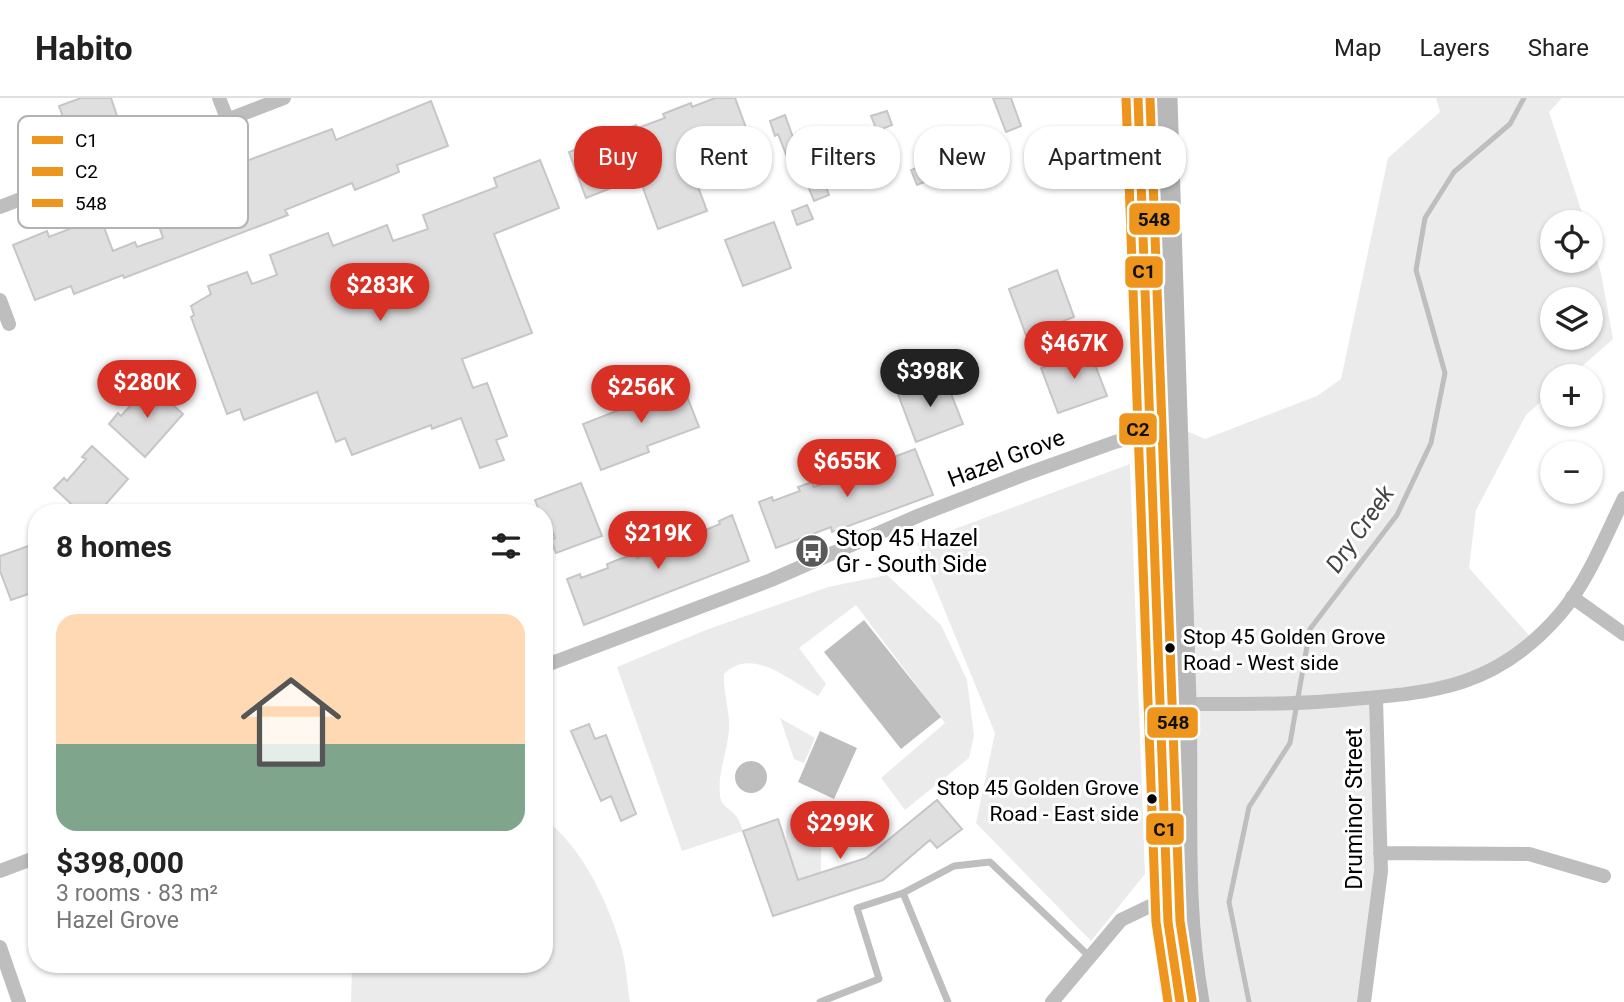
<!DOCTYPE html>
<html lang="en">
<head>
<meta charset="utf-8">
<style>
	body { margin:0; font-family:Roboto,sans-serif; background:#f2f2f2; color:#222; height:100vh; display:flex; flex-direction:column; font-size:26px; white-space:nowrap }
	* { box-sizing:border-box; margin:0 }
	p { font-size:23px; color:#767676 }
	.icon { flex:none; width:38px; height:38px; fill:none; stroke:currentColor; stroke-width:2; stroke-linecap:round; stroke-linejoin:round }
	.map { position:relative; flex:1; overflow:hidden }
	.details { position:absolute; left:28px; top:406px; width:525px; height:469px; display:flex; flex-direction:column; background:#fff; border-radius:28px; box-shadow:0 2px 5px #0004 }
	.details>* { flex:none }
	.top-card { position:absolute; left:574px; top:28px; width:665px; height:63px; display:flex; gap:14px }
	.buttons { position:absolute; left:1540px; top:112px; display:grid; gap:14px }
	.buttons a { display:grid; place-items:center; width:63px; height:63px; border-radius:50%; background:#fff; box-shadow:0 2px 5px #0004; font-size:35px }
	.price { position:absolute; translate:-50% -60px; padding:0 16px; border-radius:24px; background:#d93025; color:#fff; font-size:23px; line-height:46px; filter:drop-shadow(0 2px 4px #0008) }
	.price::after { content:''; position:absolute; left:50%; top:42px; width:21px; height:16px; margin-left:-10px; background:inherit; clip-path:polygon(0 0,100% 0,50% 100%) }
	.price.on { background:#222; color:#fff }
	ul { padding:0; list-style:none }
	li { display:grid; align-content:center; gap:14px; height:371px; padding:0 28px }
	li+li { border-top:2px solid #e0e0e0 }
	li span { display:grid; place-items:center; height:217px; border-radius:21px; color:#555 }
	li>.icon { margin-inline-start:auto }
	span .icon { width:126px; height:126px; fill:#fffc; stroke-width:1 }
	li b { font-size:30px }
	h2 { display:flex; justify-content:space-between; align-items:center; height:84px; padding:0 28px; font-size:30px }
	.pill { padding:0 24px; border-radius:28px; background:#fff; box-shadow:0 2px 5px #0004; font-size:24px; line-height:63px }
	.pill.on { background:#d93025; color:#fff }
	header { display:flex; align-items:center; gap:42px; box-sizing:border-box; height:98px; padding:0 35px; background:#fff; border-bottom:2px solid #e0e0e0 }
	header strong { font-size:33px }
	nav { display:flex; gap:38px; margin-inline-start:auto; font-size:24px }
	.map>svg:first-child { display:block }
</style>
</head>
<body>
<header>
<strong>Habito</strong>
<nav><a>Map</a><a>Layers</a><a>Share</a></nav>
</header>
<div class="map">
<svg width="1624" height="904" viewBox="0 0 1624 904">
	<rect width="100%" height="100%" fill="#fff"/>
	<path fill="#ebebeb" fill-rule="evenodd" d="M 1436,0 L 1562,0 L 1549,14 L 1585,124 L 1552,124 L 1552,163 L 1591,163 L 1591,143 L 1601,175 L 1613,241 L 1571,278 L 1552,278 L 1552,294 L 1526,317 L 1476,412 L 1469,470 L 1534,543 L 1475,580 L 1376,601 L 1381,773 L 1364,904 L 1199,904 L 1175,328 L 1205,341 L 1317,298 L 1341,281 L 1388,60 L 1440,14 ZM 1552,201 L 1591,201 L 1591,240 L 1552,240 Z
		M 1130,366 L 1145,776 L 1091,843 L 976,725 L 995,635 L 917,445 Z
		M 887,477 L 941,527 L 967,582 L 974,638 L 969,660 L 905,712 L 881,680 L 945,625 L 856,507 L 799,550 L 826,586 L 818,598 C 789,582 752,548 724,576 C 723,595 730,612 729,631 C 728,653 717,675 720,697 C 721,709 730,710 736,718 C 739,721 741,728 743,733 L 682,753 L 617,569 L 706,532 L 828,489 Z
		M 780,620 L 815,640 L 804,665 L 794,661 Z
		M 813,710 L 828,718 L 829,733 L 821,741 L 821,775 L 798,782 C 791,760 780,738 790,716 Z
		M 544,720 C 582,750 606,800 620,845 C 626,863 627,885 630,904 L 351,904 L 352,866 L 544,866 Z"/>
	<path fill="#bebebe" d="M 864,522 L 941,619 L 901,651 L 824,554 Z
		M 820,633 L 857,650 L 834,701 L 798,684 Z
		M735 679a16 16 0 1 1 32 0a16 16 0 1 1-32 0Z"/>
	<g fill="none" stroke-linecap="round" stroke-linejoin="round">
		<path stroke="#bebebe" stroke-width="5" d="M 1249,904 L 1229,804 L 1249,709 L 1290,645 L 1310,531 L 1397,417 L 1431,345 L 1445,275 L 1416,172 L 1425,120 L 1454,74 L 1510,26 L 1524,0"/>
	</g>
	<path fill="#dfdfdf" stroke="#c6c6c6" stroke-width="2" d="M 81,0 L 111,0 L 119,24 L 71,41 L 59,8 Z
		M 715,0 L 735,0 L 748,35 L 687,59 L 707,113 L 658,131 L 639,79 L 586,100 L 569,54 L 583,49 L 584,53 L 611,43 L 609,39 L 623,32 L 636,27 L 638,30 L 665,20 L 663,16 L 678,10 L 691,5 L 692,9 Z
		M 993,0 L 1011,0 L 1021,28 L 1006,34 Z
		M 431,3 L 448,48 L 397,67 L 399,74 L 355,92 L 352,85 L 285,112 L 288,117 L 124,180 L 123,177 L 74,196 L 71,188 L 35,202 L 13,147 L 47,133 L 49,139 L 100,119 L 113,153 L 135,144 L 137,149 L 163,140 L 160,131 L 171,126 L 161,98 L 174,93 L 174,90 L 186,85 L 197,114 L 239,98 L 234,86 L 247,81 L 241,65 L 332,31 L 336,42 Z
		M 887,13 L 892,27 L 877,33 L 871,18 Z
		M 785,17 L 795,45 L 799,43 L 804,58 L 789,64 L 778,36 L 775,38 L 770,23 Z
		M 1002,39 L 1007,53 L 992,59 L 986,45 Z
		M 938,41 L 944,56 L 929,62 L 923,48 Z
		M 540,62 L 559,110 L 494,136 L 532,235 L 462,261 L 473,290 L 487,285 L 507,338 L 496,342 L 504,362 L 480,370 L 461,320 L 432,331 L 431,327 L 352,357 L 345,340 L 336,344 L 317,294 L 244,322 L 240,311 L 227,316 L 191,219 L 194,217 L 191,208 L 211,196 L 208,188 L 247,174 L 252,186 L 277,177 L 270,157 L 328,135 L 333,148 L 387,127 L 393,143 L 428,131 L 423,117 L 497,89 L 494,80 Z
		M 926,66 L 932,81 L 917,87 L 911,72 Z
		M 824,83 L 829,97 L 814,103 L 808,88 Z
		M 807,107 L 813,121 L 797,127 L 792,113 Z
		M 774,124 L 791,170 L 743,188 L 725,142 Z
		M 1057,172 L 1074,219 L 1026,237 L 1009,191 Z
		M 1089,251 L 1107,298 L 1058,315 L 1041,270 Z
		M 944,278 L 963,326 L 916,344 L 898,296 Z
		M 681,283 L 699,329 L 647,348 L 649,354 L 601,372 L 583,326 L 635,306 L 633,301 Z
		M 147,284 L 183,316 L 145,359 L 109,326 L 118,315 L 121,318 L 140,297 L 137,294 Z
		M 92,348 L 128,381 L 98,415 L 81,415 L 54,390 L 64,380 L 67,383 L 86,361 L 82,359 Z
		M 915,351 L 933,397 L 832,434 L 831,429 L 776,450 L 759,404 L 772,399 L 773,403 L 800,393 L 798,389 L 812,384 L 814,389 Z
		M 581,385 L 602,438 L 556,455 L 551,442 L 555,440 L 545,415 L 540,415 L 535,402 Z
		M 732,417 L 749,463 L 584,527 L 567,481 L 580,476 L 581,480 L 608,470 L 607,466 L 620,461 L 635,456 L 637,460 L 664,450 L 662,445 L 692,433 L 694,437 L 720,426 L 719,423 Z
		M 37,445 L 37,493 L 11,502 L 0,473 L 0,458 Z
		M 589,626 L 595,641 L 606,637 L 636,716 L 621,723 L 611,698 L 601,703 L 571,633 Z
		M 937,702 L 962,731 L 937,750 L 930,742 L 883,782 L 773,818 L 743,733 L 778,721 L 798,782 L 866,760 Z"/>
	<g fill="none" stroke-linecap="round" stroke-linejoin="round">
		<path stroke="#bebebe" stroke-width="7" d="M 903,795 L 948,904
			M 820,904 L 879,881 L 857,810 L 903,795 L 954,768 L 990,764 L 1090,859"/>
		<path stroke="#bebebe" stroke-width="14" d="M 219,0 L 228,23
			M 0,109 L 284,0
			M 0,202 L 9,226
			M 1572,499 L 1624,536
			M 544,568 L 771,482 L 920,417 L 1026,376 L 1115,344 L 1175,328
			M 1186,606 C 1234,606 1282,607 1329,603 C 1425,595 1492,595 1560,516 C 1588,483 1605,439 1624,400
			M 1380,755 L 1529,756 L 1604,778
			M 0,773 L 37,759
			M 0,849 L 19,904
			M 1052,904 L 1121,822 L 1175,796
			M 1364,904 L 1381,773 L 1376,601"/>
		<path stroke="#b8b8b8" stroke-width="21" d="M 1138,0 L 1168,824 L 1180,904
			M 1167,0 C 1172,201 1179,402 1186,603 C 1189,704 1181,804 1199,904"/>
		<g stroke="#fff" stroke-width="14">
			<path id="bus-1" d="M 1138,0 L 1168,824 L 1180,904"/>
		</g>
		<g stroke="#fff" stroke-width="14">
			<path id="bus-2" d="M 1126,0 L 1156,824 L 1168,904"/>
		</g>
		<g stroke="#fff" stroke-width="14">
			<path id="bus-3" d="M 1150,0 L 1180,823 L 1192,902"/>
		</g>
		<use href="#bus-1" stroke="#ed951c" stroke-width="9"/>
		<use href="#bus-2" stroke="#ed951c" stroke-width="9"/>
		<use href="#bus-3" stroke="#ed951c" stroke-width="9"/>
	</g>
	<defs>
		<g id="bus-disc" transform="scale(1.75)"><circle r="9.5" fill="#595959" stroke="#fff"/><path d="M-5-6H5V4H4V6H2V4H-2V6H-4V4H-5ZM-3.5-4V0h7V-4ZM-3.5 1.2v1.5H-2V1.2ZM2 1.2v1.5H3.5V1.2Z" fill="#fff"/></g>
	</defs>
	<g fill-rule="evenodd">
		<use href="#bus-disc" x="812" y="453"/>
	</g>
	<g fill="#000" stroke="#fff" stroke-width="2.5">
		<circle cx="1170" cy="550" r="6"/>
		<circle cx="1152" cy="701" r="6"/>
	</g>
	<g text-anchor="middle" stroke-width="6" stroke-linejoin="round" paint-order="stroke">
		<g font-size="21" fill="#000" stroke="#fff" text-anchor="start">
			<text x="1183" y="546">Stop 45 Golden Grove<tspan x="1183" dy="26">Road - West side</tspan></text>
			<text x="1139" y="697" text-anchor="end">Stop 45 Golden Grove<tspan x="1139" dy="26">Road - East side</tspan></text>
		</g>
		<g font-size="23" fill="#000" stroke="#fff">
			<text transform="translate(1006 360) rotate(-21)" y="8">Hazel Grove</text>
			<text transform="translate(1354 711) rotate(-90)" y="8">Druminor Street</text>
		</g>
		<g font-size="23" fill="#000" stroke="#fff" text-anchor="start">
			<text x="836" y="448">Stop 45 Hazel<tspan x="836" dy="26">Gr - South Side</tspan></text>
		</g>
		<g font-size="24" font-style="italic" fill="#434343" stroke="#fff">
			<text transform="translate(1360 431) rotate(-55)" y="8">Dry Creek</text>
		</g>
	</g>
	<rect x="18" y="18" width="230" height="112" rx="10" fill="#fff" stroke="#b2b2b2" stroke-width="2"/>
	<rect x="32" y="38" width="31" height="8" fill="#ed951c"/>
	<rect x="32" y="69" width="31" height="9" fill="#ed951c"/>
	<rect x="32" y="101" width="31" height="8" fill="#ed951c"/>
	<g font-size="19" fill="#000">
		<text x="75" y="49">C1</text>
		<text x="75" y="80">C2</text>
		<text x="75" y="112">548</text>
	</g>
	<g stroke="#fff" stroke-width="2.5">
		<rect x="1128" y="104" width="53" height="34" rx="7" fill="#ed951c"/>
		<rect x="1124" y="157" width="40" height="34" rx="7" fill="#ed951c"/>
		<rect x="1118" y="314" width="40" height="34" rx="7" fill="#ed951c"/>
		<rect x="1146" y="608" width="53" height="33" rx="7" fill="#ed951c"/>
		<rect x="1145" y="714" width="40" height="34" rx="7" fill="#ed951c"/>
	</g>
	<g font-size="19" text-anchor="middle" font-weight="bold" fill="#111">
		<text x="1154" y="128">548</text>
		<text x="1144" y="180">C1</text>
		<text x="1138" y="338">C2</text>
		<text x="1173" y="631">548</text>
		<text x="1165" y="738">C1</text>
	</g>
</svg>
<div class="buttons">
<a><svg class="icon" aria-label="locate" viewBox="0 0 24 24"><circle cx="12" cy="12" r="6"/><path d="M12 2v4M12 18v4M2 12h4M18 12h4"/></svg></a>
<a><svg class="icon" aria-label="layers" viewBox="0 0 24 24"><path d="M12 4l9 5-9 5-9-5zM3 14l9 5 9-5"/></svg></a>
<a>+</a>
<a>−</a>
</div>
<b class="price" style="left:380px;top:225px">$283K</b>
<b class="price" style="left:1074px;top:283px">$467K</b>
<b class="price on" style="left:930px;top:311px">$398K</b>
<b class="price" style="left:147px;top:322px">$280K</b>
<b class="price" style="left:641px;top:327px">$256K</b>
<b class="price" style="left:847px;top:401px">$655K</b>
<b class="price" style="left:658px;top:473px">$219K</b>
<b class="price" style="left:840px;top:763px">$299K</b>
<div class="top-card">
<a class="pill on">Buy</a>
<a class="pill">Rent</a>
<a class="pill">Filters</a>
<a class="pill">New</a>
<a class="pill">Apartment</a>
</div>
<section class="details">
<h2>8 homes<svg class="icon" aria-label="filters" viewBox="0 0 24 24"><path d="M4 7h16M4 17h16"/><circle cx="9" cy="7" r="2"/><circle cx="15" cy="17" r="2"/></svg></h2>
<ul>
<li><span style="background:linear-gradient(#ffd9b3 60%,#7fa58c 0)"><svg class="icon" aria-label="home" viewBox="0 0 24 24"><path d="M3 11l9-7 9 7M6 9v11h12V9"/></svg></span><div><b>$398,000</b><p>3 rooms · 83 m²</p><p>Hazel Grove</p></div></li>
</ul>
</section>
</div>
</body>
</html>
